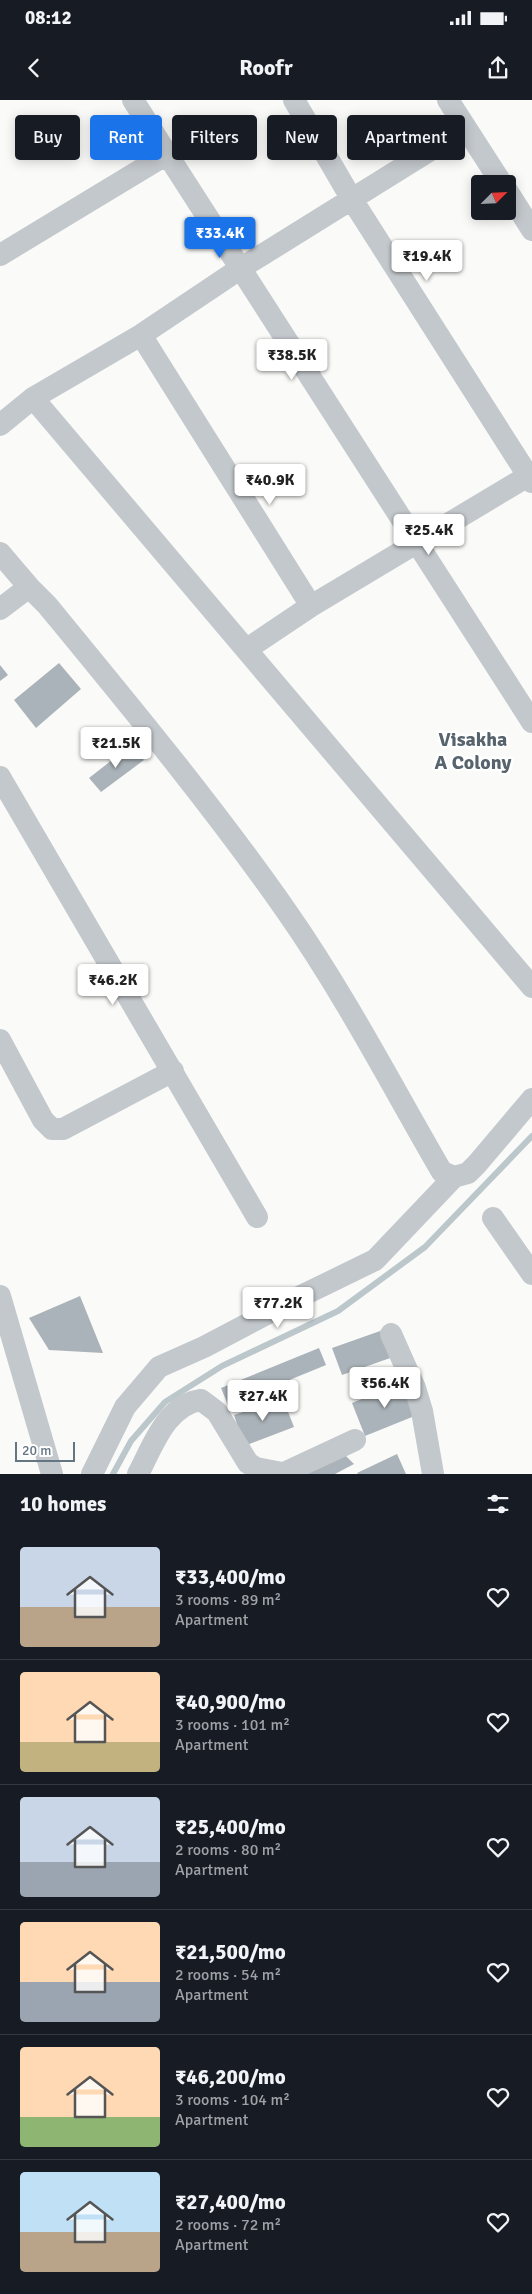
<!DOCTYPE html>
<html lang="en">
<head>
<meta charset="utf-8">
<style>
	body { margin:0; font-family:Signika,sans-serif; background:#20242c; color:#f1f3f6; height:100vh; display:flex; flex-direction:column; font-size:19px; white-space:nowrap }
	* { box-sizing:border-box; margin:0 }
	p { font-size:16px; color:#9ea1a6 }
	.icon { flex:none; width:28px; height:28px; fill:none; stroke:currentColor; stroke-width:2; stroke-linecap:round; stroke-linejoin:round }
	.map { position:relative; height:1374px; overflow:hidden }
	.details { display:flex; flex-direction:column; background:#171b24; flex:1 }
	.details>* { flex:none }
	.guide { position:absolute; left:15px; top:15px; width:502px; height:45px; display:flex; gap:10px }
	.needle { width:32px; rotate:66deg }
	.controls { position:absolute; left:471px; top:75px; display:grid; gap:10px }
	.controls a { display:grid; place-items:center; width:45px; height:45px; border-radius:5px; background:#171b24; box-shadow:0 2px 12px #0003; font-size:25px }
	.scale { position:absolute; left:15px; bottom:12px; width:60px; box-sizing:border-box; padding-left:5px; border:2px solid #657683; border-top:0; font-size:14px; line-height:18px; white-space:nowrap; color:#657683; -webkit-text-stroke:4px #fff; paint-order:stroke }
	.price { position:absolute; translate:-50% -42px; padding:0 11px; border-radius:5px; background:#fff; color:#222; font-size:16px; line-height:32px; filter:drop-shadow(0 1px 2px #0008) }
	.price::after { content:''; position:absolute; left:50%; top:30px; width:15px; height:11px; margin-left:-8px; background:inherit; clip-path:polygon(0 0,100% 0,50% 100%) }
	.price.on { background:#1a73e8; color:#fff }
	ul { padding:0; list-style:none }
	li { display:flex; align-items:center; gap:15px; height:125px; padding:0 20px }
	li+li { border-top:1px solid #363941 }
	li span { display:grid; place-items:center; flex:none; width:140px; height:100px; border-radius:5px; color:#555 }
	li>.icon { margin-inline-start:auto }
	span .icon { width:60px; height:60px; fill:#fffc; stroke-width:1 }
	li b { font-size:21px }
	h2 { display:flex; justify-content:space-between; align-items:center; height:60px; padding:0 20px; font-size:21px }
	.tag { padding:0 18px; border-radius:5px; background:#171b24; box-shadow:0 2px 12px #0003; font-size:18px; line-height:45px }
	.tag.on { background:#1a73e8; color:#fff }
	.status { display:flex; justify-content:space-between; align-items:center; height:35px; padding:0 25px; background:#171b24; direction:ltr }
	.status svg { height:14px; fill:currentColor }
	header { display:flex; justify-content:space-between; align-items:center; height:65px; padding:0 20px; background:#171b24; font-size:22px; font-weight:700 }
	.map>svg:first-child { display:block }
</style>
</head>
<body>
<div class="status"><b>08:12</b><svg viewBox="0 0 49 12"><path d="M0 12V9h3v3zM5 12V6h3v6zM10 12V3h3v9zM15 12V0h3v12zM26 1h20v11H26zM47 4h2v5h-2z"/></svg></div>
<header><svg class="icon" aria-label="back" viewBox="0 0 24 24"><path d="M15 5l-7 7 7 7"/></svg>Roofr<svg class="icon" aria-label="share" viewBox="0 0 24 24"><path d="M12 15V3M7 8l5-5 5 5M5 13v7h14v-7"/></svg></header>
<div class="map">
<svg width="532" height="1374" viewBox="0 0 532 1374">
	<rect width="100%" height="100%" fill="#fafaf8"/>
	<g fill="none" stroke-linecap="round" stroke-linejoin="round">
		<path stroke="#bbc7cb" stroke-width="6" d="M 113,1374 L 131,1341 L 165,1302 L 222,1266 L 338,1211 L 425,1147 L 532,1036"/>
	</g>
	<path fill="#aab3b9" d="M 59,563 L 81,589 L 36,628 L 14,600 Z
		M 0,565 L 8,575 L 0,581 Z
		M 130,646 L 144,660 L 101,692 L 89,678 Z
		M 80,1196 L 103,1253 L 49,1250 L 29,1218 Z
		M 383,1230 L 393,1257 L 342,1275 L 332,1248 Z
		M 319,1248 L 326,1265 L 228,1305 L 221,1288 Z
		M 404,1282 L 417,1315 L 365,1336 L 352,1303 Z
		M 283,1299 L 294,1327 L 244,1346 L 234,1315 Z
		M 397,1354 L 406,1374 L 358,1374 L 357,1373 Z
		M 345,1355 L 354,1364 L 335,1374 L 302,1374 Z"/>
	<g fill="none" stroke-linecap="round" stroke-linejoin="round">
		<path stroke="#c3c8cc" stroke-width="22" d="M 133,0 L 167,54
			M 294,0 L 351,98 L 532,382
			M 448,0 L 502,84
			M 508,92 L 532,130
			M 0,155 L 167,54 L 532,622
			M 141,235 L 311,506 L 247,549
			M 33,298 L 532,887
			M 0,325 L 33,298 L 141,235 L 241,168 L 466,28
			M 0,453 L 29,487
			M 311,506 L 528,376
			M 0,509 L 29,487 L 47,505 C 130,606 213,706 287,812 C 345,895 392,986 442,1072 L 454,1077
			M 0,677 L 257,1117
			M 0,940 L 43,1020 L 52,1029 L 63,1029 L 173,971
			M 493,1118 L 532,1174
			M 0,1196 L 52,1374
			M 391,1234 L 415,1288 L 422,1311 L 433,1374
			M 92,1374 L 125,1307 L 159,1267 L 204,1247 L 297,1198 L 375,1160 L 454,1077 L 468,1073 L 477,1064 L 532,999
			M 138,1374 C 153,1346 166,1305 201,1300 L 217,1312 L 248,1363 L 256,1368 L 282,1373
			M 282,1374 L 355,1340"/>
	</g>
	<g text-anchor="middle" stroke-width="5" stroke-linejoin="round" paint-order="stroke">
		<g font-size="20" font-weight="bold" fill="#57646e" stroke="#fff">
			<text x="473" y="646">Visakha<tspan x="473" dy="23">A Colony</tspan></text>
		</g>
	</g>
</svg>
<div class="controls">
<a><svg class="needle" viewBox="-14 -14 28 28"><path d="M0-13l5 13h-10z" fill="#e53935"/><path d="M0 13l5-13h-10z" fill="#9ea1a6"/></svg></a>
</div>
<div class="scale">20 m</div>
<b class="price on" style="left:220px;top:159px">₹33.4K</b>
<b class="price" style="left:427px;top:182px">₹19.4K</b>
<b class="price" style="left:292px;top:281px">₹38.5K</b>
<b class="price" style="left:270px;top:406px">₹40.9K</b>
<b class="price" style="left:429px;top:456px">₹25.4K</b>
<b class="price" style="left:116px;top:669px">₹21.5K</b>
<b class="price" style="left:113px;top:906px">₹46.2K</b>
<b class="price" style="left:278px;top:1229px">₹77.2K</b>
<b class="price" style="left:385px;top:1309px">₹56.4K</b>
<b class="price" style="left:263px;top:1322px">₹27.4K</b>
<div class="guide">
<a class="tag">Buy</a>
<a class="tag on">Rent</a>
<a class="tag">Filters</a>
<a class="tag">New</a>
<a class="tag">Apartment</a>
</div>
</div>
<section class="details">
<h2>10 homes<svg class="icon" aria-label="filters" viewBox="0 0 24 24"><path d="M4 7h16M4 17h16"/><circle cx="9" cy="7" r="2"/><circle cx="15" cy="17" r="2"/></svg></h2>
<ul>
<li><span style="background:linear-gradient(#c9d6e8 60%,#b9a48a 0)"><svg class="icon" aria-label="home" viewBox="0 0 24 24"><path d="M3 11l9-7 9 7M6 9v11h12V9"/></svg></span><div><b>₹33,400/mo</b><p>3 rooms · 89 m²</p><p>Apartment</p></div><svg class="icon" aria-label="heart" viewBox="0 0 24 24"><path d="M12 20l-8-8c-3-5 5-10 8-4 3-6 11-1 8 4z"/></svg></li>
<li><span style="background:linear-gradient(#ffd9b3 70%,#c2b280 0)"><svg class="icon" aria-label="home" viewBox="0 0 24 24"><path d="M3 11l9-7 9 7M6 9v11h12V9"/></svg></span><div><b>₹40,900/mo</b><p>3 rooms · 101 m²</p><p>Apartment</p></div><svg class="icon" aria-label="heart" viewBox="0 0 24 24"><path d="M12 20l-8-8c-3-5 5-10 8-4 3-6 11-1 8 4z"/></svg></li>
<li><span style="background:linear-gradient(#c9d6e8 65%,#9aa5b1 0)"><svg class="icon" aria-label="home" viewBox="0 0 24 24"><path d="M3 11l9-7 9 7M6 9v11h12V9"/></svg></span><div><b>₹25,400/mo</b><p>2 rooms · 80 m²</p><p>Apartment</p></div><svg class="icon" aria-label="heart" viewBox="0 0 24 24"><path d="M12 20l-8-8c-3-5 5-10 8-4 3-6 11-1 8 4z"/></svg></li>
<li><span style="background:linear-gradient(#ffd9b3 60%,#9aa5b1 0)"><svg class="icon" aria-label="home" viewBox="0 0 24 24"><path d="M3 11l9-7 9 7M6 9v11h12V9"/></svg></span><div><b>₹21,500/mo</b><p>2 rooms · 54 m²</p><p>Apartment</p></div><svg class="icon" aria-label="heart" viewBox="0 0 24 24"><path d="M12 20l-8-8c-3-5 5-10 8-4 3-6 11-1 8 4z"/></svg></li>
<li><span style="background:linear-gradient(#ffd9b3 70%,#8fb573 0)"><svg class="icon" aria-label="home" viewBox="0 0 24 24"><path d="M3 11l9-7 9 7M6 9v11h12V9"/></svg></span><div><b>₹46,200/mo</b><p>3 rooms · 104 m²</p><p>Apartment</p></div><svg class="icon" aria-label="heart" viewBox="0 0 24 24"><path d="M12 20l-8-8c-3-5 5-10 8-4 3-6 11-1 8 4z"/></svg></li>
<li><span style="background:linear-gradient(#bfe0f5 60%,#b9a48a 0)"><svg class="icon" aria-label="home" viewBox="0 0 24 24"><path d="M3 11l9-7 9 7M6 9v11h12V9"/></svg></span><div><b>₹27,400/mo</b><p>2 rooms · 72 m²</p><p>Apartment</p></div><svg class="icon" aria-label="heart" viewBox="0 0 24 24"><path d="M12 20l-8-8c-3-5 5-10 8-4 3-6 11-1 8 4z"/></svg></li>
</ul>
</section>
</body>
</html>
